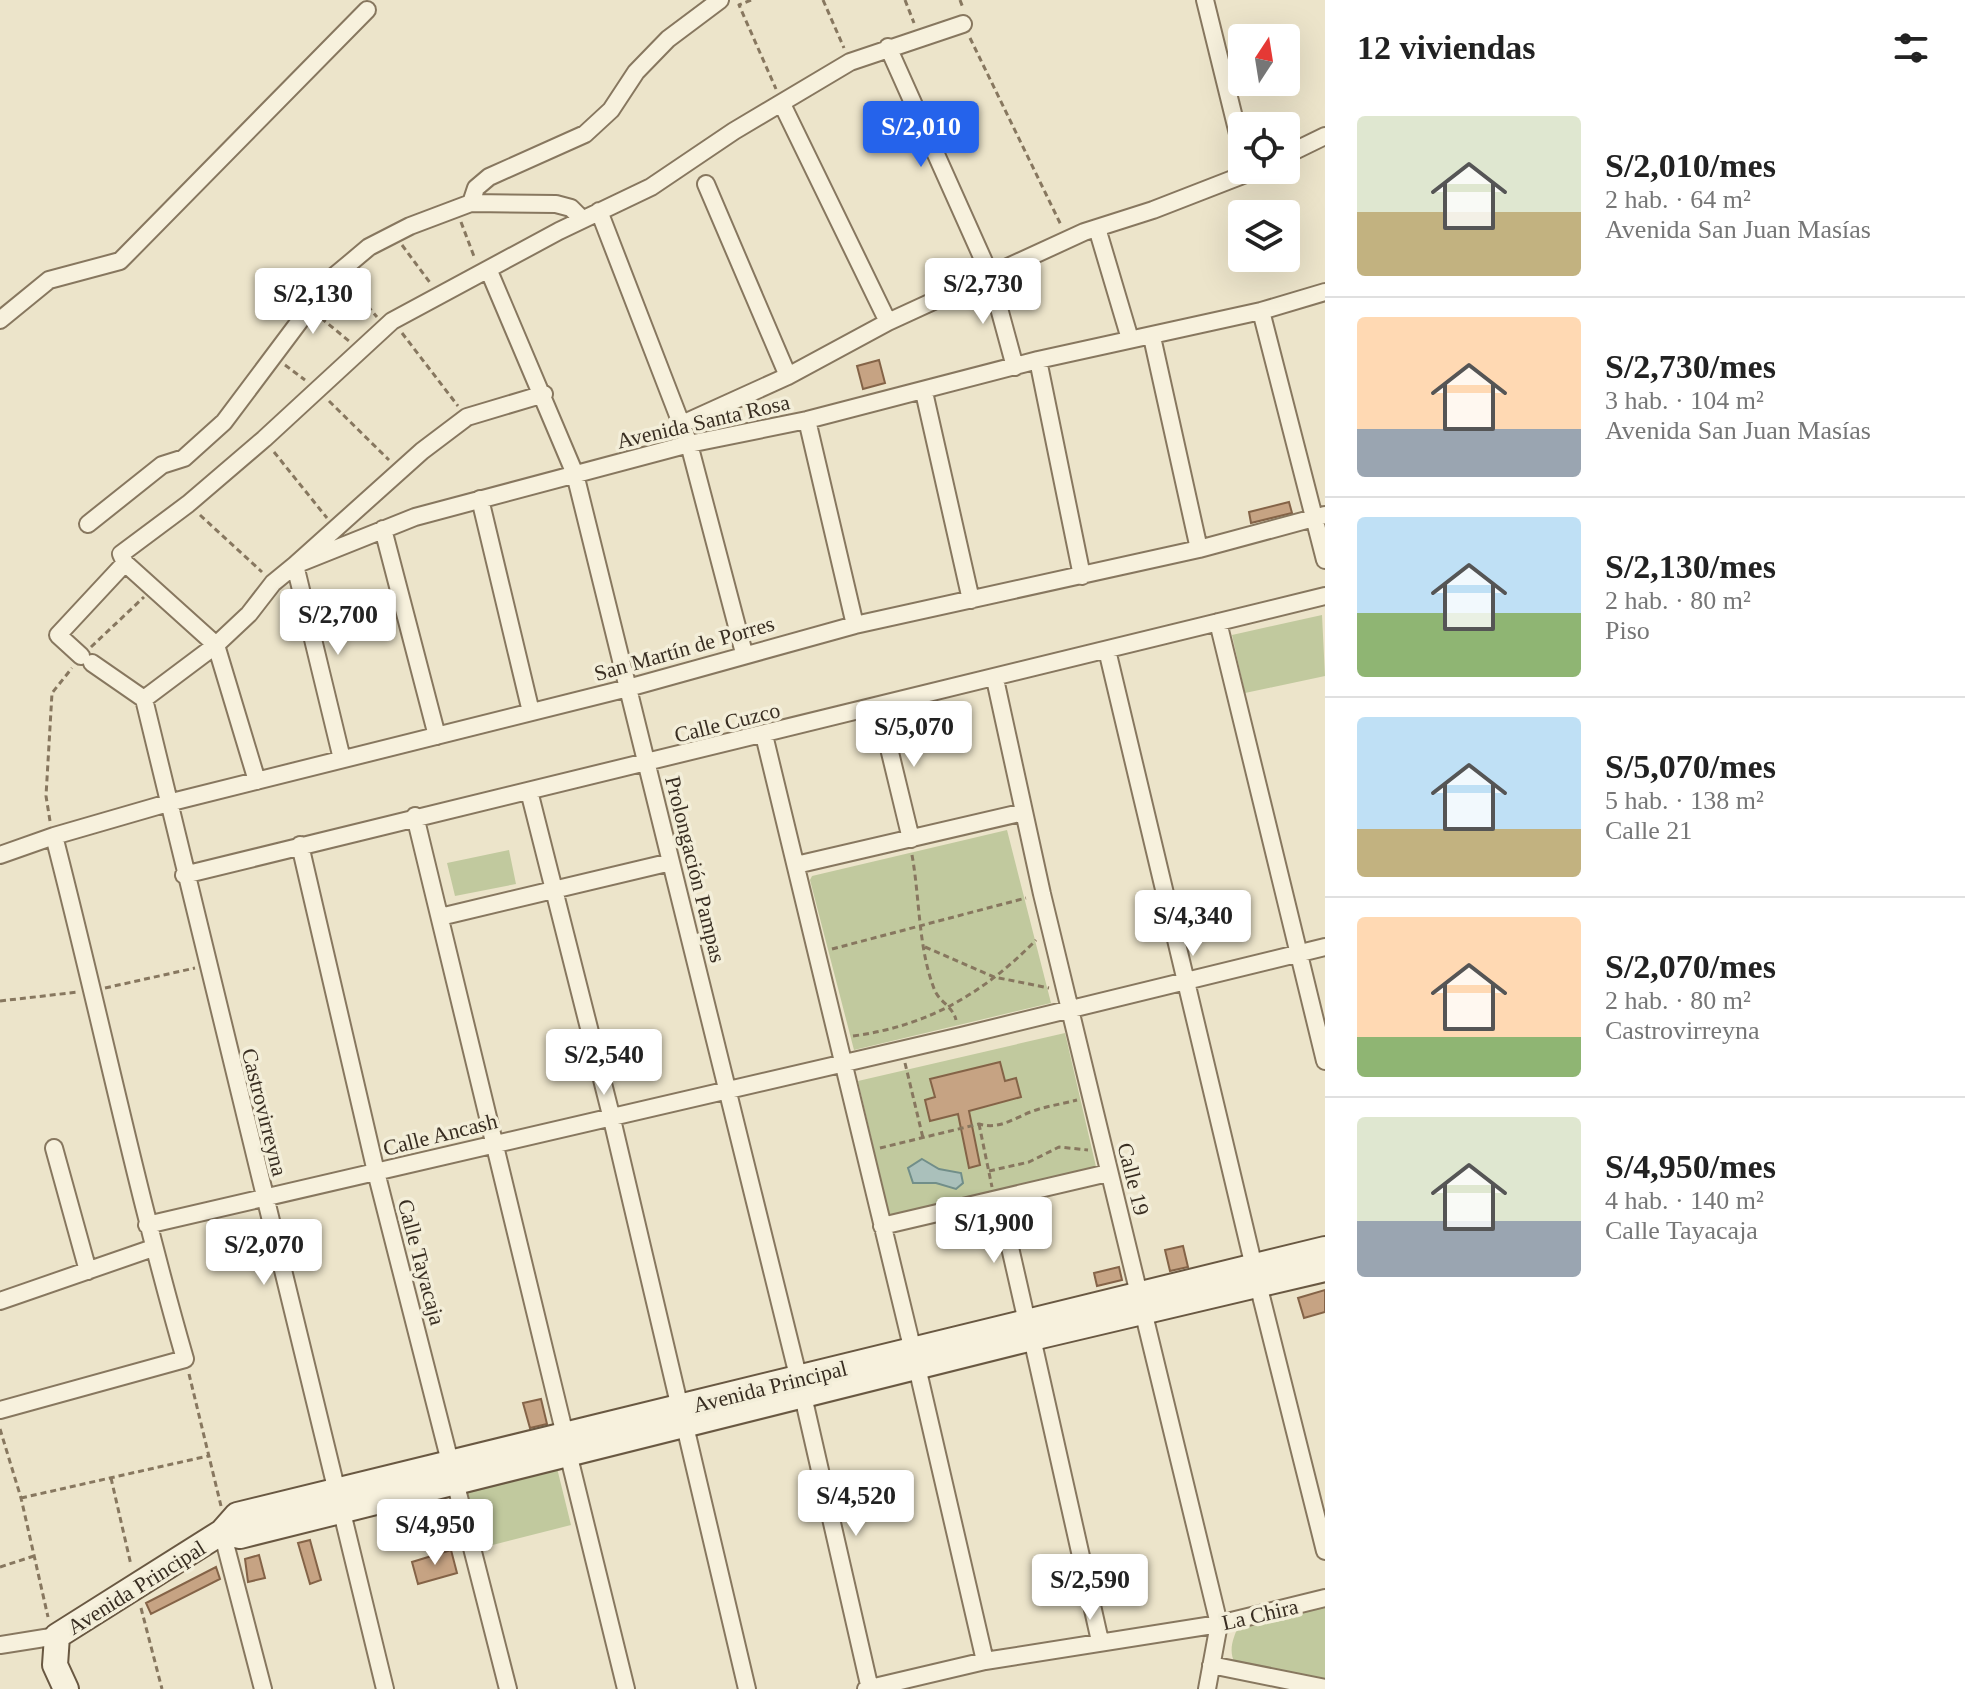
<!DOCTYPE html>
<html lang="es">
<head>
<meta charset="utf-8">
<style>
	body { margin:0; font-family:"Times New Roman",serif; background:#f6f6f6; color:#222; height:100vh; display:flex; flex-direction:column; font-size:30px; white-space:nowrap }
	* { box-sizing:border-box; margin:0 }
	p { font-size:26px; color:#767676 }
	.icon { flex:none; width:44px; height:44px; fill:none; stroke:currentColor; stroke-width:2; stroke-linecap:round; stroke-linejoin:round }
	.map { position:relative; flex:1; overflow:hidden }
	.details { display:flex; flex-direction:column; background:#fff; width:640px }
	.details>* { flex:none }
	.needle { width:52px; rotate:12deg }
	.fabs { position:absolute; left:1228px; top:24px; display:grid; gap:16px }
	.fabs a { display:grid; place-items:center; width:72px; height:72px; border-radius:8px; background:#fff; box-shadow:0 8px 32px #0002; font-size:40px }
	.price { position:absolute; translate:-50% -68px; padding:0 18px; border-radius:8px; background:#fff; color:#222; font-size:26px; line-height:52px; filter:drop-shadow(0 2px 4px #0008) }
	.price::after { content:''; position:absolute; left:50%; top:48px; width:24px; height:18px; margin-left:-12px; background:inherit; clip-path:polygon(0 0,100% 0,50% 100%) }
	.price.selected { background:#2563eb; color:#fff }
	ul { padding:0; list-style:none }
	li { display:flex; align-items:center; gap:24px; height:200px; padding:0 32px }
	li+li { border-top:2px solid #e0e0e0 }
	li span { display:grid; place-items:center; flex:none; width:224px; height:160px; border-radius:8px; color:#555 }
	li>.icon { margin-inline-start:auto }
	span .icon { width:96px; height:96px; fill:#fffc; stroke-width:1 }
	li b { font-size:34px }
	h2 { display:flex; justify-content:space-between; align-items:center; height:96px; padding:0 32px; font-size:34px }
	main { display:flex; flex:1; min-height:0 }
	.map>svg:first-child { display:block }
</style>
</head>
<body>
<main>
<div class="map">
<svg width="1325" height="1689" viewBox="0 0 1325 1689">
	<rect width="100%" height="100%" fill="#ece4ca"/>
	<path fill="#c1c99e" d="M 1322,615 L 1325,676 L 1245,693 L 1232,635 Z
		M 1007,830 L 1051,1003 L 854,1050 L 810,880 L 812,876 Z
		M 509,850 L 516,884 L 455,896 L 447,863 Z
		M 1065,1033 L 1097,1171 L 890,1218 L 858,1081 Z
		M 556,1464 L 571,1525 L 477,1549 L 461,1487 Z
		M 1325,1605 L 1325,1681 L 1235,1663 C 1228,1651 1233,1638 1239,1625 Z"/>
	<path fill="#aac0bb" stroke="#718e89" stroke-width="2" d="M 922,1159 L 939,1169 L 961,1173 L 963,1183 L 956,1189 L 936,1183 L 913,1183 L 908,1168 Z"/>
	<path fill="#c6a383" stroke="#846347" stroke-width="2" d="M 879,360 L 885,383 L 863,389 L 857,366 Z
		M 1289,502 L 1292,513 L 1251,523 L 1249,512 Z
		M 1000,1062 L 1005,1081 L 1016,1078 L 1021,1097 L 969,1111 L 980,1165 L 969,1168 L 958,1114 L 930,1121 L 925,1100 L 935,1097 L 930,1079 Z
		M 1183,1246 L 1188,1267 L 1170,1271 L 1165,1250 Z
		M 1119,1267 L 1122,1280 L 1097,1286 L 1094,1273 Z
		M 1325,1290 L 1325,1312 L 1304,1318 L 1298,1298 Z
		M 541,1399 L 547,1424 L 530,1428 L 523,1403 Z
		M 310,1540 L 321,1580 L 310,1584 L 298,1543 Z
		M 451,1550 L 457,1573 L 418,1584 L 412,1562 Z
		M 259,1555 L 265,1578 L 248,1582 L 245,1559 Z
		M 216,1567 L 220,1579 L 151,1614 L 146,1603 Z"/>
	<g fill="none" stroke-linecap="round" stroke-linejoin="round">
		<g stroke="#87775f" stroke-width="20">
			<path id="street" d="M 1205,0 L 1242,150
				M 888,47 L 990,275 L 1015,367
				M 782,104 L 888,322
				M 1286,155 L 1325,136
				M 706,184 L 788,376
				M 471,203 L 476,188 L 489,177 L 585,134 L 611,110 L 636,72 L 668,39 L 720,0
				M 599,211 L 689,444 L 744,653
				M 1097,228 L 1130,339
				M 489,271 L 575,474 L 803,1396 L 870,1689
				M 1261,311 L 1325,560
				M 0,320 L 49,280 L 120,261 L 367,10
				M 1152,337 L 1199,549
				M 1038,360 L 1082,576
				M 924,392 L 971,600
				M 807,420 L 855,625
				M 682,424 L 788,376 L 888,322 L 1084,232 L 1153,210 L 1256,170
				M 480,499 L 531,712
				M 88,524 L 162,465 L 184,458 L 224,422 L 332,278 L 369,247 L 410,226 L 471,203 L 556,204 L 571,208 L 582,219
				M 383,529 L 437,736
				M 1218,622 L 1325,1061
				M 1107,650 L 1254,1267
				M 81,656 L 58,635 L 125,563
				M 92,663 L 144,699 L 385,1689
				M 995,679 L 1042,894 L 1219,1624 L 1207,1689
				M 144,699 L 216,645 L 249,614 L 273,583 L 295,565 L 415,517 L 689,444 L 807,420 L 1038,360 L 1261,311 L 1325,292
				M 879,707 L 911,839
				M 764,735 L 913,1351
				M 342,759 L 295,565 L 422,451 L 467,417 L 544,394
				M 257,781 L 216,645 L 125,563 L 121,554 L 188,504 L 264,439 L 392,321 L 559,231 L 651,187 L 734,131 L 850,62 L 963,24
				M 529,791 L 611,1115 L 680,1408
				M 415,816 L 565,1435
				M 300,845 L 376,1172 L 508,1689
				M 0,855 L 54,836
				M 796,865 L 1024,812
				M 184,875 L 1325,596
				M 440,917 L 671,862
				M 54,1148 L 88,1271
				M 999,1199 L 1027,1322
				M 147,1225 L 961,1036 L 1325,947
				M 882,1226 L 1108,1173
				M 1258,1284 L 1325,1551
				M 0,1301 L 153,1248
				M 1032,1338 L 1100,1641
				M 917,1367 L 985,1661
				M 0,1410 L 185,1359 C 135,1186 99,1010 54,836 L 168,803 L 628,688 L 855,625 L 1199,549 L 1325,515
				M 685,1426 L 747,1689
				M 568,1453 L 626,1689
				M 222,1532 L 263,1689
				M 0,1645 L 57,1636
				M 1211,1665 L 1325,1688
				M 866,1689 L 985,1661 L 1219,1624 L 1325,1598"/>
		</g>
		<g stroke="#695842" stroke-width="28">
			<path id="secondary" d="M 222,1532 L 240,1536 L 1032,1338 L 1325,1269
				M 66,1689 L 55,1665 L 57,1636 L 222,1532 L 237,1515 L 1325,1249"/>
		</g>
		<path stroke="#87775f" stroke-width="3" stroke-dasharray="6 4" stroke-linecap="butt" d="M 751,0 L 739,5 L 776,89
			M 823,0 L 844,48
			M 905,0 L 914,23
			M 960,0 L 963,8
			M 970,38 L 1061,225
			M 461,222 L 475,259
			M 402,245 L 431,284
			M 348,283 L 377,317
			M 321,318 L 349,341
			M 402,333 L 458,406
			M 285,365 L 305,380
			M 329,401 L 389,460
			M 274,452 L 327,518
			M 200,515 L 262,572
			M 91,647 L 144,597
			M 50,821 L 46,796 L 52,693 L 72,668
			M 912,855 C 920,899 918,949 935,991 C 940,1002 953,1007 956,1020
			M 925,947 L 994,977 L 1049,988
			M 832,949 L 1026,898
			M 105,988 L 195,968
			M 0,1001 L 78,992
			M 853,1036 C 928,1026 984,993 1036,940
			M 905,1063 L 923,1138
			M 979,1124 L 992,1187
			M 880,1148 L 979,1124 C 1000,1130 1014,1118 1033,1111 C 1047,1106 1062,1104 1077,1100
			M 989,1171 L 1029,1162 L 1059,1147 L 1088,1150
			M 189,1374 L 221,1506
			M 0,1429 L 21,1498 L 48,1617
			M 111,1478 L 131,1565
			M 21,1498 L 208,1456
			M 0,1567 L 34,1556
			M 141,1608 L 162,1689"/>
		<use href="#street" stroke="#f7f1dd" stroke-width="16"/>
		<use href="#secondary" stroke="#f7f1dd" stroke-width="24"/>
	</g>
	<g text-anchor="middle" stroke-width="7" stroke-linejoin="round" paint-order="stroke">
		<g font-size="22" fill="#392e22" stroke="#f3eed9">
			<text transform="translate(703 421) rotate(-13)" y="8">Avenida Santa Rosa</text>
			<text transform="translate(684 648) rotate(-16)" y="8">San Martín de Porres</text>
			<text transform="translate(727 722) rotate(-14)" y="8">Calle Cuzco</text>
			<text transform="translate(696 869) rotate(76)" y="8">Prolongación Pampas</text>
			<text transform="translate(265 1112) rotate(76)" y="8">Castrovirreyna</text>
			<text transform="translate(440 1134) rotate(-14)" y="8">Calle Ancash</text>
			<text transform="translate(1134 1179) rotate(76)" y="8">Calle 19</text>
			<text transform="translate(422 1262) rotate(75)" y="8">Calle Tayacaja</text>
			<text transform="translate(770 1386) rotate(-14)" y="8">Avenida Principal</text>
			<text transform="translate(136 1587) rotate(-32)" y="8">Avenida Principal</text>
			<text transform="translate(1260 1614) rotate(-13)" y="8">La Chira</text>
		</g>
	</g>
</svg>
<div class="fabs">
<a><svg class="needle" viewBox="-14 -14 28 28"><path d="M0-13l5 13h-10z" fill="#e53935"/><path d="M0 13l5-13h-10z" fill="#767676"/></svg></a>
<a><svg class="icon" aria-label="locate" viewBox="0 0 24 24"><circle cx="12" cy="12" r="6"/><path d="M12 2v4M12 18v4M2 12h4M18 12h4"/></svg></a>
<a><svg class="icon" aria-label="layers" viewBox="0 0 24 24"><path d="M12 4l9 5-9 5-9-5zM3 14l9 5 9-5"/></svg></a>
</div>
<b class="price selected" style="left:921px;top:169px">S/2,010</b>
<b class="price" style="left:983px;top:326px">S/2,730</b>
<b class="price" style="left:313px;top:336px">S/2,130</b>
<b class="price" style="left:338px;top:657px">S/2,700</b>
<b class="price" style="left:914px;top:769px">S/5,070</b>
<b class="price" style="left:1193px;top:958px">S/4,340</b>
<b class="price" style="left:604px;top:1097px">S/2,540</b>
<b class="price" style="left:994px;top:1265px">S/1,900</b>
<b class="price" style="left:264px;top:1287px">S/2,070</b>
<b class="price" style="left:856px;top:1538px">S/4,520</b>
<b class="price" style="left:435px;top:1567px">S/4,950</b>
<b class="price" style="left:1090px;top:1622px">S/2,590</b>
</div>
<section class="details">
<h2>12 viviendas<svg class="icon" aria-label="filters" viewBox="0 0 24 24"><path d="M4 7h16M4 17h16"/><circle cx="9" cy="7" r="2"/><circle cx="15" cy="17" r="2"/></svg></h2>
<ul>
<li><span style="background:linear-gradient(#dfe7d0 60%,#c2b280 0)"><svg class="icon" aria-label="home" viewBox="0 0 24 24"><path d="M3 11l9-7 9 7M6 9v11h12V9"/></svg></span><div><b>S/2,010/mes</b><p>2 hab. · 64 m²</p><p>Avenida San Juan Masías</p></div></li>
<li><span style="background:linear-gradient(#ffd9b3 70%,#9aa5b1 0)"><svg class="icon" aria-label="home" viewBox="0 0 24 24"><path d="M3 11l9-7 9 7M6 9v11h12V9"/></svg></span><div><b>S/2,730/mes</b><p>3 hab. · 104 m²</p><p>Avenida San Juan Masías</p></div></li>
<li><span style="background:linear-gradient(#bfe0f5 60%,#8fb573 0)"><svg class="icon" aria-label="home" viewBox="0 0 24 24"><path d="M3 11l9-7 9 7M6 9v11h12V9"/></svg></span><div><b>S/2,130/mes</b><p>2 hab. · 80 m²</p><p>Piso</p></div></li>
<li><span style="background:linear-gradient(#bfe0f5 70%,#c2b280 0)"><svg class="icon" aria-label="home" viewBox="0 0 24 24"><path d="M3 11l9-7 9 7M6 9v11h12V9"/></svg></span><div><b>S/5,070/mes</b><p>5 hab. · 138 m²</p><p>Calle 21</p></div></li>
<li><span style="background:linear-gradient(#ffd9b3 75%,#8fb573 0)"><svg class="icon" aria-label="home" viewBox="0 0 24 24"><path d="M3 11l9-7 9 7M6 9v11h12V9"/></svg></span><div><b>S/2,070/mes</b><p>2 hab. · 80 m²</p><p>Castrovirreyna</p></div></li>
<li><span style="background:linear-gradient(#dfe7d0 65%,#9aa5b1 0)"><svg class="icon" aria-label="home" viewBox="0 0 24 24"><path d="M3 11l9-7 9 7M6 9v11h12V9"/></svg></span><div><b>S/4,950/mes</b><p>4 hab. · 140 m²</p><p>Calle Tayacaja</p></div></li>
</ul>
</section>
</main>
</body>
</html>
